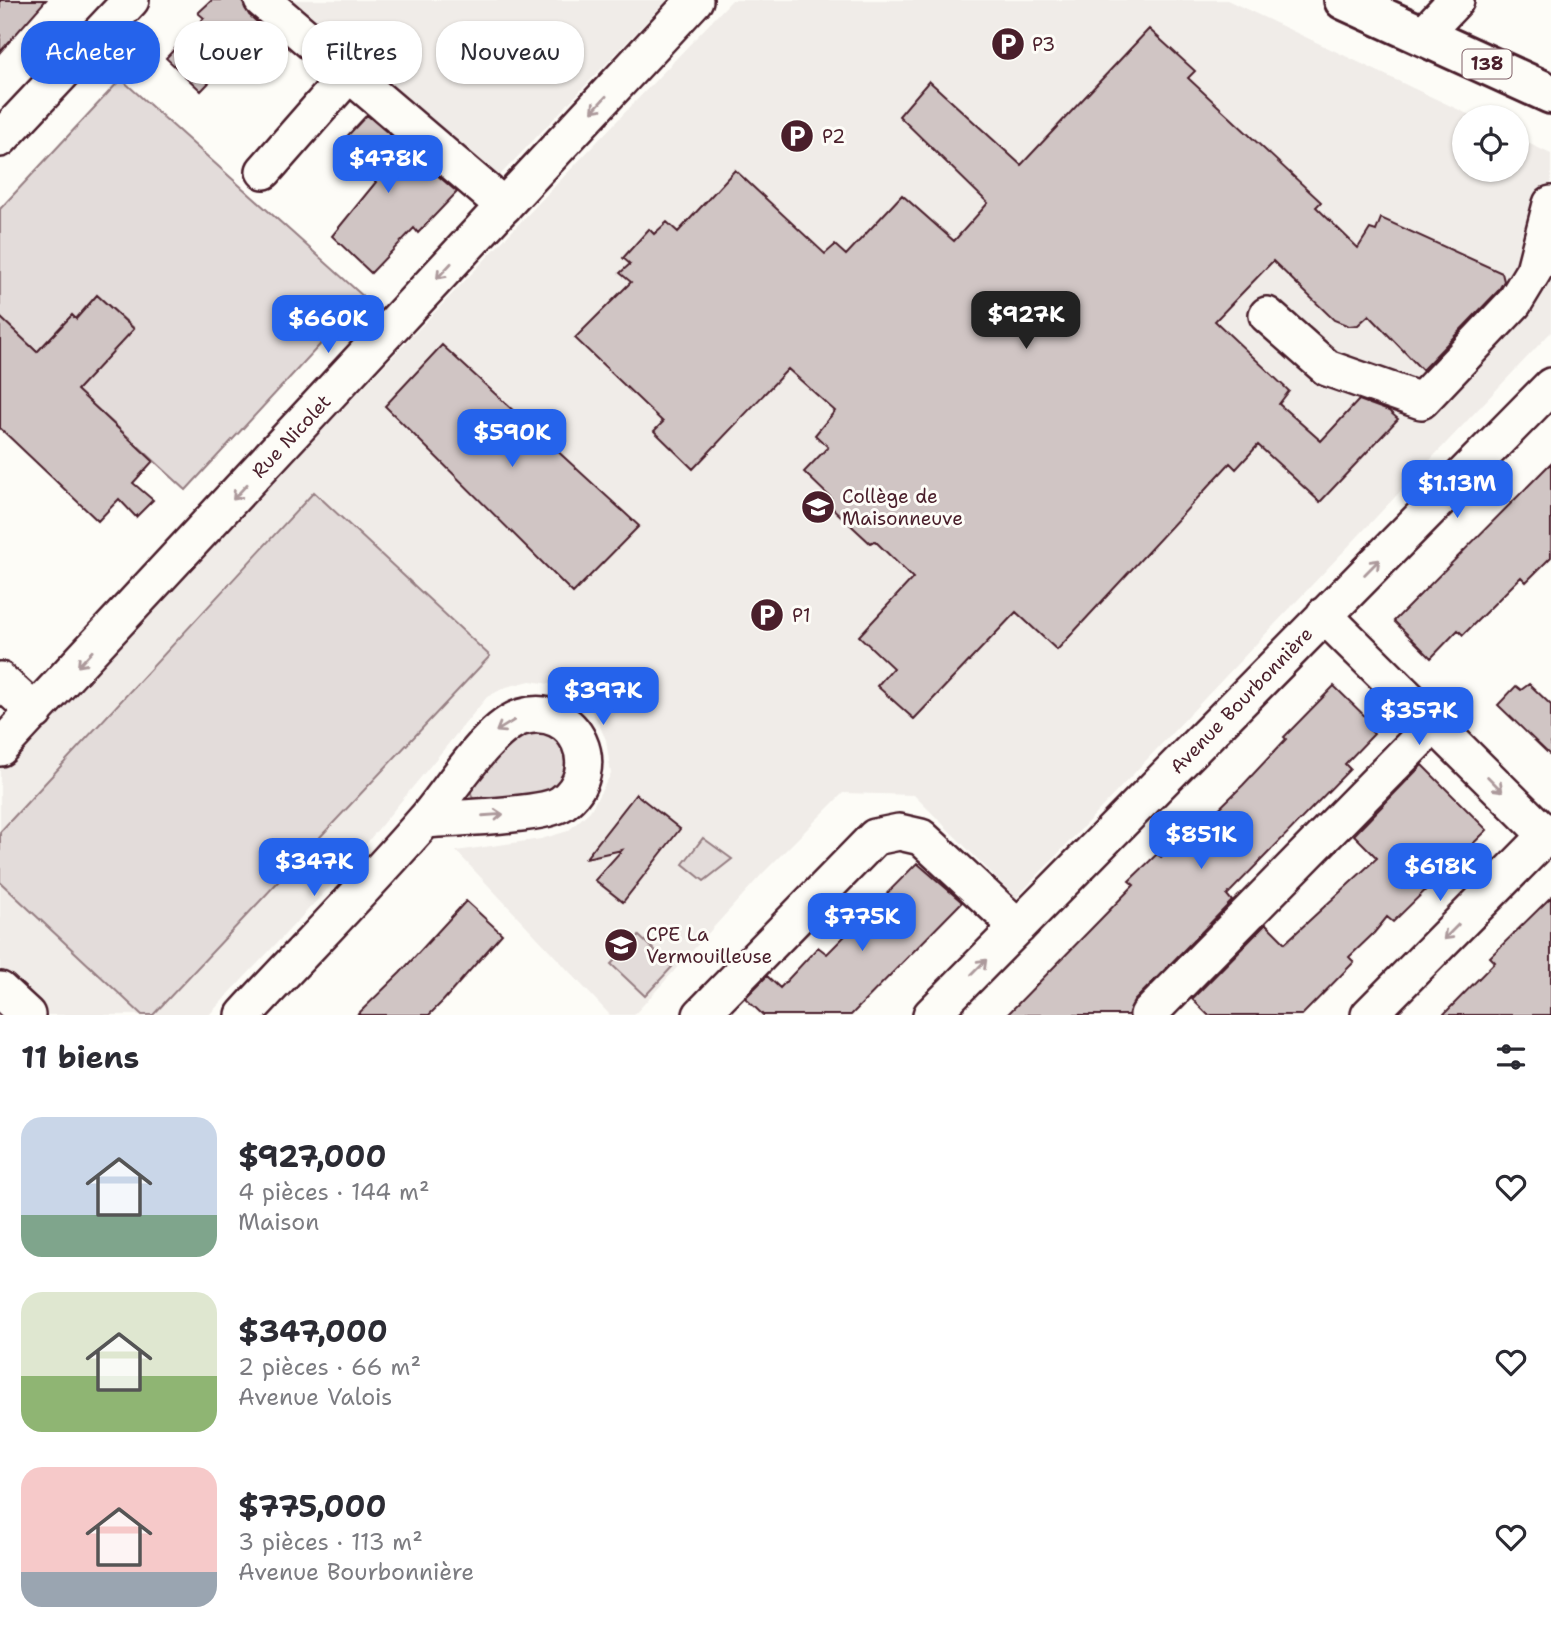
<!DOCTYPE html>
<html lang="fr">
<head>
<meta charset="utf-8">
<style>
	body { margin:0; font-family:"Shantell Sans",sans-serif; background:#f2f2f3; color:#2b2b33; height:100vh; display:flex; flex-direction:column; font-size:26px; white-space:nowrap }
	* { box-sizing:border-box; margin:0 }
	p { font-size:23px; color:#7c7c81 }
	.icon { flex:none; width:38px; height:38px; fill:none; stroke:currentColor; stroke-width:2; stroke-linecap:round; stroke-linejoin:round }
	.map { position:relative; height:1015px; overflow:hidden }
	.drawer { display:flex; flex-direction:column; background:#fff; flex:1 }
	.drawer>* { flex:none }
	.guide { position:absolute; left:21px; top:21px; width:700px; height:63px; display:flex; gap:14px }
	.buttons { position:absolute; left:1452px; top:105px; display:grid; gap:14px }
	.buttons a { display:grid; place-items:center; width:77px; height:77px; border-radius:50%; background:#fff; box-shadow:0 2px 5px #0004; font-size:35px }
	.price { position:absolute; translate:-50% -60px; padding:0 16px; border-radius:14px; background:#2563eb; color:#fff; font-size:23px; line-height:46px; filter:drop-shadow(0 2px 4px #0008) }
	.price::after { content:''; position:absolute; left:50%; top:42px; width:21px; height:16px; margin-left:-10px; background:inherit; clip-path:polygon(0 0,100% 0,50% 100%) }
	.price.active { background:#222; color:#fff }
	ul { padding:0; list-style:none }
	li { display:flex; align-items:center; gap:21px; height:175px; padding:0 21px }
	li span { display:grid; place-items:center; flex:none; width:196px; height:140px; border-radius:21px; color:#555 }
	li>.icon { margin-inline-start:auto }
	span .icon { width:84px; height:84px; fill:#fffc; stroke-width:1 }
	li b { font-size:30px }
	h2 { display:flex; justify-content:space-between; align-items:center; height:84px; padding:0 21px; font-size:30px }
	.tag { padding:0 24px; border-radius:28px; background:#fff; box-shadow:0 2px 5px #0004; font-size:24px; line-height:63px }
	.tag.active { background:#2563eb; color:#fff }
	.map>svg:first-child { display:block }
</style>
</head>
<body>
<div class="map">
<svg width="1551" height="1015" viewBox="0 0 1551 1015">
	<rect width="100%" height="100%" fill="#fdfcf7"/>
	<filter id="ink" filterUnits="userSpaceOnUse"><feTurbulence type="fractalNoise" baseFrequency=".0143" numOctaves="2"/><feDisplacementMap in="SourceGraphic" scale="14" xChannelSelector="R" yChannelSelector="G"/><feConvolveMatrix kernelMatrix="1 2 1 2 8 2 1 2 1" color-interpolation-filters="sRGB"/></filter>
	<g filter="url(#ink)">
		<path fill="#f0ece8" d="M 270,0 L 667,0 L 485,191 Z
			M 732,0 L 1227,0 L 1474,117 L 1465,117 L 1465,170 L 1517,170 L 1517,138 L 1551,154 L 1551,332 L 1016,898 L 914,795 L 843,793 L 762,874 L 634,1015 L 610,1015 L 456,851 L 541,839 L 568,831 L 590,811 L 611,774 L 606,740 L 598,722 L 587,704 L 570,691 L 550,684 L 530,681 L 506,687 L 487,697 L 337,879 L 209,1015 L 42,1015 L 0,974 L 0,769 Z"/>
		<path fill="#e3dcda" stroke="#967e82" stroke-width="2" d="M 121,79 L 364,297 L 186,490 L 77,390 L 134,328 L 97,295 L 76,319 L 72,315 L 37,352 L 0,317 L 0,209 Z
			M 314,492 L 490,656 L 153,1015 L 142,1015 L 0,882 L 0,832 Z
			M 523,733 C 531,733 542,731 550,734 C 573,745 573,780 549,791 C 531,798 503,801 484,805 C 472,800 470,796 470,783 Z
			M 703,838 L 732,859 L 704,881 L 683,864 Z
			M 639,936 L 672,967 L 645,996 L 611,964 Z"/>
		<path fill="#d0c5c4" stroke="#4a1f2b" stroke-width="2" d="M 0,0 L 46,0 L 0,52 Z
			M 212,0 L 242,0 L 249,15 L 276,39 L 257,62 L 241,49 L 201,91 L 166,58 L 204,18 L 198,13 Z
			M 1149,29 L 1195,71 L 1188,78 L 1321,202 L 1316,207 L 1358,248 L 1370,229 L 1376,231 L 1381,218 L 1502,273 L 1504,281 L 1498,291 L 1422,370 L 1369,315 L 1358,325 L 1349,326 L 1334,320 L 1273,261 L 1215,321 L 1289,391 L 1279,404 L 1321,441 L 1359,400 L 1389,411 L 1398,419 L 1320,502 L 1258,445 L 1236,469 L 1230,463 L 1057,650 L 1016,612 L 914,719 L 877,686 L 893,668 L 859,636 L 913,578 L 875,541 L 870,543 L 829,505 L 831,498 L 804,472 L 828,447 L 815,435 L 835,411 L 788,369 L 693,469 L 654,431 L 663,422 L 575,338 L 631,282 L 620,273 L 630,264 L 623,258 L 649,229 L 654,234 L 667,222 L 678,232 L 735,170 L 825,254 L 835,245 L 846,255 L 902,195 L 954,241 L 988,203 L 899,116 L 929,81 L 1021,165 Z
			M 367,115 L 457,192 L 418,233 L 414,228 L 371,273 L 332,236 L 376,182 L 338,146 Z
			M 97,295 L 134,329 L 77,390 L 153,461 L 133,483 L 153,500 L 136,517 L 119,499 L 98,521 L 0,428 L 0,317 L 37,352 L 72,315 L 76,319 Z
			M 442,345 L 639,526 L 573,593 L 385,406 Z
			M 1551,463 L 1551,557 L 1526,582 L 1521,577 L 1463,635 L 1458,630 L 1431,658 L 1394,621 Z
			M 1529,684 L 1551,705 L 1551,756 L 1498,705 L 1516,686 L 1521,690 Z
			M 1334,686 L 1373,724 L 1369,729 L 1374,734 L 1345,764 L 1350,769 L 1227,895 L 1232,901 L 1134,1001 L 1128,1015 L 1007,1015 L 1134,885 L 1129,881 L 1157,854 L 1161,857 L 1175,844 L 1179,848 L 1243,785 L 1286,739 L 1284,737 Z
			M 1422,765 L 1487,830 L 1393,922 L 1387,917 L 1374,933 L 1349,957 L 1354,962 L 1302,1015 L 1208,1015 L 1192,999 L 1266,924 L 1285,943 L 1377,858 L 1354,835 Z
			M 636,794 L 680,829 L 623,902 L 595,880 L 622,850 L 586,858 Z
			M 917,863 L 962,902 L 851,1015 L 763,1015 L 745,998 L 767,976 L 780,988 L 818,947 L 827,954 Z
			M 1551,897 L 1551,1015 L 1443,1015 L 1495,962 L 1490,957 Z
			M 466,901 L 502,934 L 443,1001 L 429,1015 L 357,1015 L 400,973 Z"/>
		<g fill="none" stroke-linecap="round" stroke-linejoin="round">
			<g stroke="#4a1f2b" stroke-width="40">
				<path id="minor" d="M 262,0 L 504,206
					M 1423,35 L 1456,0
					M 0,139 L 131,0
					M 264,171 L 349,74
					M 1267,315 L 1327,368 L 1421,401 L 1514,303 L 1534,270 L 1551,204
					M 1324,615 L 1551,840
					M 0,680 L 35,712
					M 0,748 L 695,0
					M 0,990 L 27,1015
					M 244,1015 C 304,950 367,887 425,820 C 449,793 488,727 522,717 C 576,701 607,771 562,803 C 543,816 453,818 425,820
					M 701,1015 L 875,837 L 899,832 L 921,837 L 1018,927
					M 931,1015 L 1551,386
					M 1148,1015 L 1435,723
					M 1369,1015 L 1551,831"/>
			</g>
			<g stroke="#4a1f2b" stroke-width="44">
				<path id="major" d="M 1344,0 L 1551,94"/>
			</g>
			<use href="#minor" stroke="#fdfcf7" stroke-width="35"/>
			<use href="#major" stroke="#fdfcf7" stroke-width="38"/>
		</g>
		<defs><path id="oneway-shaft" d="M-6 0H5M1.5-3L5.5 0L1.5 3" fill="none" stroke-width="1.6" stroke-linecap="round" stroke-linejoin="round" transform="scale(1.75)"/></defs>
		<g stroke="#ac999b">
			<use href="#oneway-shaft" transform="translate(599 104) rotate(133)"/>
			<use href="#oneway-shaft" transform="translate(444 271) rotate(133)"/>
			<use href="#oneway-shaft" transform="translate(240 492) rotate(133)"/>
			<use href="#oneway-shaft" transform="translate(1372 567) rotate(-45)"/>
			<use href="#oneway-shaft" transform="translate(85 659) rotate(133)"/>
			<use href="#oneway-shaft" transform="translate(505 726) rotate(148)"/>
			<use href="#oneway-shaft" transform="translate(1495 784) rotate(45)"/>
			<use href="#oneway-shaft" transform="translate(493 815) rotate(-4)"/>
			<use href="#oneway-shaft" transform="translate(1451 932) rotate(135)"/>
			<use href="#oneway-shaft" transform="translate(979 967) rotate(-45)"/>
		</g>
	</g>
	<defs>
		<g id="parking-disc" transform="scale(1.75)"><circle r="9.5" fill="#4a1f2b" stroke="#fdfcf7"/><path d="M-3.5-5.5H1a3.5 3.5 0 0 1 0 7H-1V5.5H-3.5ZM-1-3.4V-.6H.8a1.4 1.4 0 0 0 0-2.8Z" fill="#fff"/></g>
		<g id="university-disc" transform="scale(1.75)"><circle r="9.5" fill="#4a1f2b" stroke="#fdfcf7"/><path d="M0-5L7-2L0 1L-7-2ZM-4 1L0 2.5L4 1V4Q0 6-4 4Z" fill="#fff"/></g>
		<g id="school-disc" transform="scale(1.75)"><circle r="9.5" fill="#4a1f2b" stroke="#fdfcf7"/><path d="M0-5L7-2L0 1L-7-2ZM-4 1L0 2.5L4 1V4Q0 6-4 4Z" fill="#fff"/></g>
	</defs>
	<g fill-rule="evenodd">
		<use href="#parking-disc" x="1008" y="44"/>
		<use href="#parking-disc" x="797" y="136"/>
		<use href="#university-disc" x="818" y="507"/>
		<use href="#parking-disc" x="767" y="615"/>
		<use href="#school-disc" x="621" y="945"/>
	</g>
	<g text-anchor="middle" stroke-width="6" stroke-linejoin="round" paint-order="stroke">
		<rect fill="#fdfcf7" stroke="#806168" stroke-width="2" x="1462.5" y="49.5" width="49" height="29" rx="5"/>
		<g font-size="18" font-weight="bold" fill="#4a1f2b">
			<text x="1487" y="70">138</text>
		</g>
		<g font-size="19" fill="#4a1f2b" stroke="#fdfcf7" text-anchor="start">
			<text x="1032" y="51">P3</text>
			<text x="822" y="143">P2</text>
			<text x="842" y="503">Collège de<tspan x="842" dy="22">Maisonneuve</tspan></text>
			<text x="792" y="622">P1</text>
			<text x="646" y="941">CPE La<tspan x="646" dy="22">Vermouilleuse</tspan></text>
		</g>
		<g font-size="19" fill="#4a1f2b" stroke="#fdfcf7">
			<text transform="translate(291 436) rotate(-47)" y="7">Rue Nicolet</text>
			<text transform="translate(1241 700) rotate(-46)" y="7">Avenue Bourbonnière</text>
		</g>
	</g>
</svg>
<div class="buttons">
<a><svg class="icon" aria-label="locate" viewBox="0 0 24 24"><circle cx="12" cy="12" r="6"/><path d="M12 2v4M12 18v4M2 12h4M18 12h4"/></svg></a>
</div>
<b class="price" style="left:388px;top:195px">$478K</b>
<b class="price active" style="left:1026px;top:351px">$927K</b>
<b class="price" style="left:328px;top:355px">$660K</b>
<b class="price" style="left:512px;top:469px">$590K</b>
<b class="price" style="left:1457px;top:520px">$1.13M</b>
<b class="price" style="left:603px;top:727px">$397K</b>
<b class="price" style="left:1419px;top:747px">$357K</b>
<b class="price" style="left:1201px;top:871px">$851K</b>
<b class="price" style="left:314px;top:898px">$347K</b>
<b class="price" style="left:1440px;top:903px">$618K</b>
<b class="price" style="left:862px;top:953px">$775K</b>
<div class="guide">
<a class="tag active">Acheter</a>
<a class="tag">Louer</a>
<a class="tag">Filtres</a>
<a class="tag">Nouveau</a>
</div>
</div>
<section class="drawer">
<h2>11 biens<svg class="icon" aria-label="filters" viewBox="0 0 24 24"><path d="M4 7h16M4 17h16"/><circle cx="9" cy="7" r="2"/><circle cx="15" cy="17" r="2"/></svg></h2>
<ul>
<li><span style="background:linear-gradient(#c9d6e8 70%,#7fa58c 0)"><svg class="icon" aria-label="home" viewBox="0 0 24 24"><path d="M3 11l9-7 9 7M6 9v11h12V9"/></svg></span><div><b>$927,000</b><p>4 pièces · 144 m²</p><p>Maison</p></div><svg class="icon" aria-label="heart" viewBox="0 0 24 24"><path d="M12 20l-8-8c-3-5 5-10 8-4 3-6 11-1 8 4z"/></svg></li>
<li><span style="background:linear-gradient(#dfe7d0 60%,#8fb573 0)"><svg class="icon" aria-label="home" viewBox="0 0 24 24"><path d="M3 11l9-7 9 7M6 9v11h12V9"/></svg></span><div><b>$347,000</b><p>2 pièces · 66 m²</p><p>Avenue Valois</p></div><svg class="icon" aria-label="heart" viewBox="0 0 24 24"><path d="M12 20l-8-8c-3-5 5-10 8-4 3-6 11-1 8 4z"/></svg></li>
<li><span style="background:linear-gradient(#f6c9c9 75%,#9aa5b1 0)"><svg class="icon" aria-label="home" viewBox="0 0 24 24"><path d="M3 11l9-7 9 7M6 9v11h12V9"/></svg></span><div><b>$775,000</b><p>3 pièces · 113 m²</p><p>Avenue Bourbonnière</p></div><svg class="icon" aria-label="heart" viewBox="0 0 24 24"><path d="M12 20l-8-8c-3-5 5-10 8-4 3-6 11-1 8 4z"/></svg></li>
</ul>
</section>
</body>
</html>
